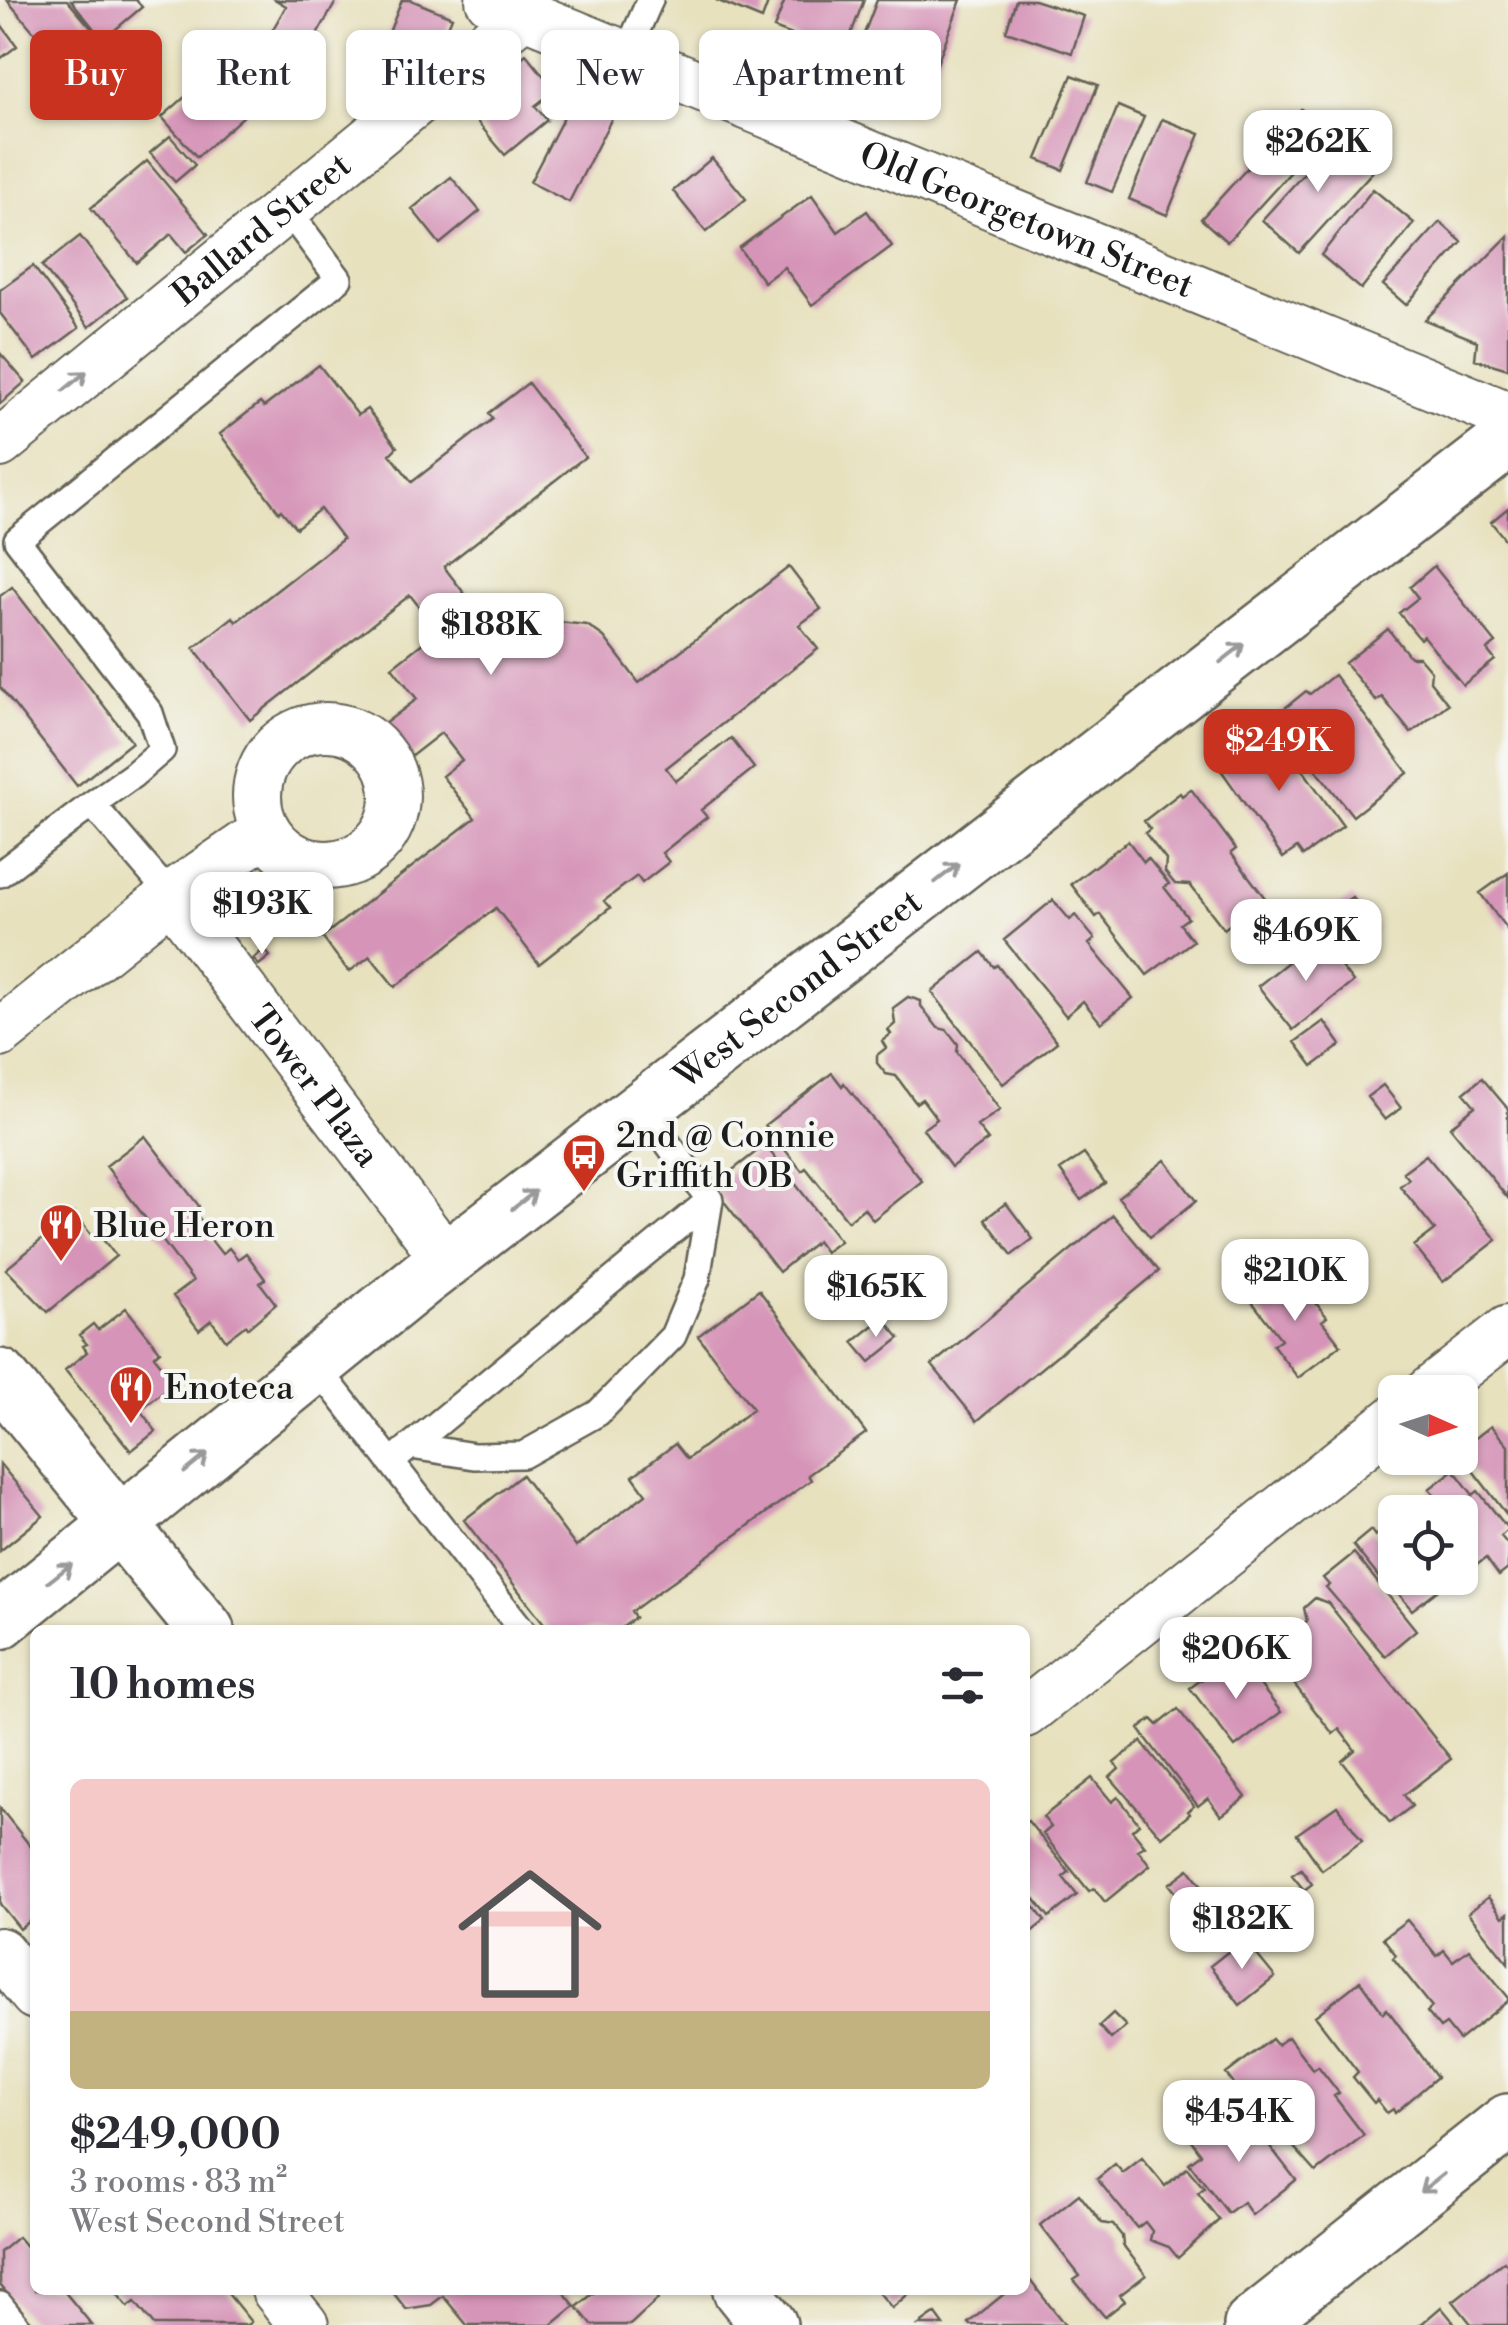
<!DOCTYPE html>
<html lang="en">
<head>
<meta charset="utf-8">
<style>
	body { margin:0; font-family:"Libre Bodoni",serif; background:#f2f2f3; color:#2b2b33; height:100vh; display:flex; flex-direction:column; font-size:38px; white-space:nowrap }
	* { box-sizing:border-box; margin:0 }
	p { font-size:32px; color:#7c7c81 }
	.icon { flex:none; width:55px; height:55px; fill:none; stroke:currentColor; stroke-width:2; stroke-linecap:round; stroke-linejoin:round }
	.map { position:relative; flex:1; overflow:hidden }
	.drawer { position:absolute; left:30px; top:1625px; width:1000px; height:670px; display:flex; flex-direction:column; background:#fff; border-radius:15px; box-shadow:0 2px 8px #0004 }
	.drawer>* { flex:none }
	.guide { position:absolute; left:30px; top:30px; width:1000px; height:90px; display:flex; gap:20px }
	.needle { width:65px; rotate:93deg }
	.buttons { position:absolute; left:1378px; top:1375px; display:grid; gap:20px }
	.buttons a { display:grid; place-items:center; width:100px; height:100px; border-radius:15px; background:#fff; box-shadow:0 2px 8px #0004; font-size:50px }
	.price { position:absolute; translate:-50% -85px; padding:0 22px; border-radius:20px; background:#fff; color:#222; font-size:32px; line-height:65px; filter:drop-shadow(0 2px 5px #0008) }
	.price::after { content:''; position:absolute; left:50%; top:60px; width:30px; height:22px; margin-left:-15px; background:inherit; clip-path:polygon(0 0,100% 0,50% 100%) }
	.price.current { background:#c8321e; color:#fff }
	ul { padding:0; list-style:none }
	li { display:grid; align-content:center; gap:20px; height:530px; padding:0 40px }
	li span { display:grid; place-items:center; height:310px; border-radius:15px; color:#555 }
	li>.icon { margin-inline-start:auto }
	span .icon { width:180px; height:180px; fill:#fffc; stroke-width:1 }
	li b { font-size:42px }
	h2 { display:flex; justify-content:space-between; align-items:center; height:120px; padding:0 40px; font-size:42px }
	.chip { padding:0 35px; border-radius:15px; background:#fff; box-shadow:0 2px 8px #0004; font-size:35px; line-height:90px }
	.chip.current { background:#c8321e; color:#fff }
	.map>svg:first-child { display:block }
</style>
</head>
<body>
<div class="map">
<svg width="1508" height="2325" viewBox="0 0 1508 2325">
	<rect width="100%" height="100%" fill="#f6f6f2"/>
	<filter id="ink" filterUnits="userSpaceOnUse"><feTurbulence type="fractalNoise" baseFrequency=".01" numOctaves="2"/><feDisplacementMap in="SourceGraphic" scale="20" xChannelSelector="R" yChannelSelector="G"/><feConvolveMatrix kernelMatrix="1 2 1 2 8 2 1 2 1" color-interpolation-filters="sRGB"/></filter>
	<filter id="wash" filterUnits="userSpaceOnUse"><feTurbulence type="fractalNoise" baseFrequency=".0048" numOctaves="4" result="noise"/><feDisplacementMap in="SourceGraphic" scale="40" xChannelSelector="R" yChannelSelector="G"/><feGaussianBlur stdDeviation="2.25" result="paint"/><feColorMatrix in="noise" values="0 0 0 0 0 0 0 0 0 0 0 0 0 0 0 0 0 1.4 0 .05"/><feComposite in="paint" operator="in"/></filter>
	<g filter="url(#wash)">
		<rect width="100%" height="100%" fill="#e7e1be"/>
		<g id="blocks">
			<path fill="#d694b8" d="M 7,0 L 67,0 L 98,36 L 63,66 Z
				M 71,0 L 136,0 L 142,7 L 103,40 Z
				M 276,0 L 337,0 L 303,59 L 268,38 L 286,6 Z
				M 402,0 L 411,0 L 452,17 L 428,74 L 380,55 Z
				M 716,0 L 769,0 L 762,19 Z
				M 785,0 L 864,0 L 843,55 L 774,28 Z
				M 877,0 L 961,0 L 926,93 L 852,65 Z
				M 1016,0 L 1034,0 L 1084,16 L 1072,53 L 1006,31 Z
				M 0,23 L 17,46 L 0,59 Z
				M 526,54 L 555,90 L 535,106 L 547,120 L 505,155 L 464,106 Z
				M 210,75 L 245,115 L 197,157 L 162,117 Z
				M 1072,75 L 1098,85 L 1063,170 L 1037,159 Z
				M 582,82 L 620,102 L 569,202 L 530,182 Z
				M 1118,106 L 1144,117 L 1112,192 L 1087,182 Z
				M 1301,109 L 1327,132 L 1227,242 L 1201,219 Z
				M 1162,119 L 1200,134 L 1167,215 L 1129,199 Z
				M 170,136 L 195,165 L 175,182 L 150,153 Z
				M 1337,137 L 1374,170 L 1299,253 L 1262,220 Z
				M 712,158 L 746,199 L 706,232 L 673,191 Z
				M 147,161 L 208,234 L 186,252 L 171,234 L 137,263 L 91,208 Z
				M 451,177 L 480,211 L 440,244 L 412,209 Z
				M 1373,189 L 1414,223 L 1361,289 L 1321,255 Z
				M 812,195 L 838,232 L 867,211 L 892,246 L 812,305 L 784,267 L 764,282 L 739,248 Z
				M 1440,222 L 1462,242 L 1406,305 L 1383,285 Z
				M 80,236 L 127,297 L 89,327 L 42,266 Z
				M 1508,236 L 1508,369 L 1475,359 L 1477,341 L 1425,320 Z
				M 33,266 L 79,328 L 36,360 L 0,313 L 0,290 Z
				M 0,353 L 25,382 L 0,404 Z
				M 319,365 L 358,415 L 367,409 L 397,447 L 390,454 L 412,482 L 493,419 L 489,413 L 528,383 L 585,457 L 444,567 L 501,641 L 525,626 L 548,621 L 587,625 L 604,637 L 639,683 L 789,567 L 821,609 L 799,625 L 818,649 L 666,768 L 676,781 L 731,738 L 754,768 L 701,810 L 707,817 L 662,853 L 669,862 L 642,883 L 637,876 L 617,891 L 604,901 L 610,908 L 539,964 L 496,908 L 395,987 L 370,956 L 349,972 L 322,937 L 475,818 L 442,776 L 462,760 L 441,733 L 405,761 L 380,727 L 417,699 L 392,667 L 438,631 L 410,595 L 250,720 L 194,648 L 233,617 L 236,622 L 343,539 L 320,509 L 296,528 L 281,510 L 279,512 L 220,434 L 260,403 L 264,407 Z
				M 1508,508 L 1508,543 L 1491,522 Z
				M 1434,566 L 1496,643 L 1487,650 L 1495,660 L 1463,685 L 1423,636 L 1420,639 L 1399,613 L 1418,598 L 1410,587 Z
				M 12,587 L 132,742 L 77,786 L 0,687 L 0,596 Z
				M 1388,629 L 1410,657 L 1419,657 L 1431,671 L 1430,681 L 1448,704 L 1411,733 L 1382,697 L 1376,701 L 1345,663 Z
				M 1334,675 L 1408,773 L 1353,816 L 1274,717 L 1306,691 L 1310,694 Z
				M 1266,726 L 1273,736 L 1277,734 L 1343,826 L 1303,856 L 1297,848 L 1283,858 L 1216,763 Z
				M 1191,789 L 1236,849 L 1231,853 L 1265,898 L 1224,929 L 1190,885 L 1175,884 L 1165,872 L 1166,860 L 1145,833 L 1150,829 L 1144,821 L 1180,793 L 1182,796 Z
				M 1128,841 L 1144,862 L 1148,858 L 1169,884 L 1164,887 L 1188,918 L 1180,924 L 1193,941 L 1147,975 L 1100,914 L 1096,917 L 1071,884 Z
				M 1508,873 L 1508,931 L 1480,893 Z
				M 1352,897 L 1376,930 L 1362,941 L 1369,952 L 1351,965 L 1319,920 Z
				M 1053,900 L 1070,920 L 1075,915 L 1095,939 L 1089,944 L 1133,998 L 1101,1023 L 1083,1001 L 1066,1016 L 1004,940 Z
				M 1318,938 L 1353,982 L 1293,1030 L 1258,986 Z
				M 264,949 L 270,956 L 259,965 L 253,959 Z
				M 982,952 L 994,967 L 997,965 L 1057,1042 L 1003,1084 L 932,992 Z
				M 908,997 L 921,1001 L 921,1006 L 938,1028 L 947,1030 L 958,1044 L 957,1052 L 1000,1110 L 977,1126 L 988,1140 L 951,1167 L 923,1129 L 937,1119 L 922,1099 L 916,1103 L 896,1076 L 886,1074 L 877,1063 L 877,1055 L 886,1048 L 882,1041 L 891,1034 L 888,1030 L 895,1024 L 893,1008 Z
				M 1324,1021 L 1341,1045 L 1313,1066 L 1295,1042 Z
				M 832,1073 L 842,1086 L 844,1083 L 922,1181 L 873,1220 L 864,1208 L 848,1221 L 806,1168 L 802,1171 L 765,1125 Z
				M 1482,1078 L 1508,1109 L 1508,1198 L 1450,1127 L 1475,1106 L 1464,1093 Z
				M 1383,1085 L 1401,1108 L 1385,1120 L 1367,1097 Z
				M 145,1136 L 199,1206 L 195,1213 L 211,1233 L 207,1235 L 222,1254 L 229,1248 L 238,1259 L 246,1253 L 265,1279 L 260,1283 L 276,1304 L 248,1328 L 246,1325 L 226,1340 L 211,1320 L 199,1330 L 173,1296 L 193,1281 L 106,1166 Z
				M 765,1145 L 840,1241 L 825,1252 L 817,1241 L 779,1272 L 712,1186 Z
				M 1084,1154 L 1105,1183 L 1081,1200 L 1060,1170 Z
				M 1426,1155 L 1497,1240 L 1443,1282 L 1414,1246 L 1435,1230 L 1400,1186 L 1409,1179 L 1403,1172 Z
				M 1165,1160 L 1196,1201 L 1150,1237 L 1118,1197 Z
				M 1006,1203 L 1033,1239 L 1012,1255 L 985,1219 Z
				M 74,1213 L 92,1236 L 97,1232 L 116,1256 L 48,1312 L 6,1269 Z
				M 1113,1215 L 1159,1271 L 977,1421 L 932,1365 Z
				M 1284,1271 L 1304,1297 L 1308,1293 L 1327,1317 L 1322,1321 L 1341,1345 L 1298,1378 L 1273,1345 L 1281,1339 L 1249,1298 Z
				M 759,1290 L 866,1433 L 808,1475 L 811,1480 L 631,1612 L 635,1618 L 619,1630 L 549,1630 L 464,1520 L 522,1475 L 576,1547 L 646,1494 L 633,1476 L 675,1444 L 687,1459 L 753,1409 L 698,1336 Z
				M 126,1308 L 160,1351 L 154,1356 L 175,1382 L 140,1410 L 156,1431 L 131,1451 L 65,1370 L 87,1352 L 83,1346 L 87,1344 L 79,1335 L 93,1324 L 98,1330 Z
				M 883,1318 L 900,1338 L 870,1362 L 853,1342 Z
				M 1491,1426 L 1508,1446 L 1508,1516 L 1460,1454 L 1460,1450 Z
				M 0,1464 L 43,1516 L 0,1551 Z
				M 1454,1470 L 1473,1495 L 1478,1491 L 1508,1529 L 1501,1536 L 1508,1545 L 1508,1569 L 1499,1576 L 1486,1558 L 1466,1573 L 1460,1566 L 1460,1512 L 1431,1512 L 1442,1504 L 1429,1489 Z
				M 1392,1523 L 1395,1578 L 1435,1578 L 1442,1587 L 1412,1610 L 1384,1576 L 1380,1579 L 1353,1545 L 1371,1530 L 1375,1536 Z
				M 1354,1553 L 1416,1630 L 1385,1656 L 1326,1587 L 1329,1585 L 1323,1578 Z
				M 1315,1598 L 1328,1603 L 1451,1759 L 1404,1795 L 1412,1806 L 1390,1823 L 1342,1761 L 1355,1750 L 1339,1729 L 1333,1734 L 1284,1671 L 1273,1672 L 1265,1664 L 1269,1652 L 1307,1621 L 1304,1608 Z
				M 1243,1663 L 1281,1712 L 1235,1747 L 1190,1688 L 1220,1666 L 1227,1675 Z
				M 1178,1709 L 1246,1797 L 1221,1816 L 1208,1798 L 1198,1806 L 1139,1729 L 1152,1719 L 1158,1725 Z
				M 1141,1741 L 1194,1806 L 1188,1811 L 1190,1814 L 1162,1837 L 1110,1777 L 1119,1769 L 1114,1763 Z
				M 1092,1778 L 1112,1802 L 1118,1797 L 1139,1824 L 1132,1830 L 1145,1846 L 1138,1850 L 1150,1865 L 1105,1902 L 1094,1888 L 1089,1891 L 1043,1834 L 1051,1827 L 1043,1817 Z
				M 1337,1806 L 1362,1841 L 1322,1870 L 1297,1834 Z
				M 0,1808 L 35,1852 L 35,1917 L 20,1929 L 0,1904 Z
				M 1028,1821 L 1069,1872 L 1063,1877 L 1077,1895 L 1049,1917 L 1025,1887 L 1025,1823 Z
				M 1189,1869 L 1208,1894 L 1189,1909 L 1169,1884 Z
				M 1301,1869 L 1312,1884 L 1304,1890 L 1292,1875 Z
				M 1025,1895 L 1045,1921 L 1025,1937 Z
				M 1488,1897 L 1503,1917 L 1508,1913 L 1508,1963 L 1468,1913 Z
				M 1243,1907 L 1257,1924 L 1246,1933 L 1232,1916 Z
				M 1407,1920 L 1437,1956 L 1444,1950 L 1453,1961 L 1469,1949 L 1508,1997 L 1508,2001 L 1459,2040 L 1446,2024 L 1440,2028 L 1427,2012 L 1432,2007 L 1393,1958 L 1396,1955 L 1383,1938 Z
				M 1244,1939 L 1275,1977 L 1240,2005 L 1210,1966 Z
				M 1360,1981 L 1383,2013 L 1387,2009 L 1437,2077 L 1395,2113 L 1393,2109 L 1387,2113 L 1377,2100 L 1374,2103 L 1353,2077 L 1358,2072 L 1315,2016 Z
				M 1113,2013 L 1126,2026 L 1111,2039 L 1099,2026 Z
				M 1288,2037 L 1313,2070 L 1318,2066 L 1339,2093 L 1334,2096 L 1364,2135 L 1316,2172 L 1284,2136 L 1290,2132 L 1278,2117 L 1266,2125 L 1226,2074 L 1272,2039 L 1277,2045 Z
				M 1217,2114 L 1230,2131 L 1248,2118 L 1296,2180 L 1252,2215 L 1243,2202 L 1228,2213 L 1189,2163 L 1201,2154 L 1188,2136 Z
				M 1142,2158 L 1165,2186 L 1187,2168 L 1204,2188 L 1198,2193 L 1219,2220 L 1178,2258 L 1169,2247 L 1150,2240 L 1152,2231 L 1145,2222 L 1137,2228 L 1097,2179 L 1115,2164 L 1123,2173 Z
				M 1079,2194 L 1102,2223 L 1113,2225 L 1122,2236 L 1123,2245 L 1146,2275 L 1120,2295 L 1125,2301 L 1105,2317 L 1074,2280 L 1080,2276 L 1040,2225 Z
				M 18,2237 L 35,2257 L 35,2290 L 63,2290 L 92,2325 L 34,2325 L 0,2285 L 0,2252 Z
				M 1504,2261 L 1508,2266 L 1508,2325 L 1472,2325 L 1453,2301 Z
				M 1025,2274 L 1065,2325 L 970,2325 L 968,2323 L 1009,2290 L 1025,2290 Z
				M 114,2290 L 225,2290 L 251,2322 L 247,2325 L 154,2325 L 135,2302 L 128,2307 Z
				M 391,2290 L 562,2290 L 575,2306 L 552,2325 L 467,2325 L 443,2296 L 431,2305 L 406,2309 Z
				M 597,2290 L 650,2290 L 658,2299 L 630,2325 L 592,2325 L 577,2307 Z
				M 877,2290 L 913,2290 L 892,2308 Z
				M 1441,2307 L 1456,2325 L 1420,2325 Z
				M 936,2314 L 944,2325 L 919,2325 L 933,2315 Z"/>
		</g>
	</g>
	<g filter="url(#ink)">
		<use href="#blocks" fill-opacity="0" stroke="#636155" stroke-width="2.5"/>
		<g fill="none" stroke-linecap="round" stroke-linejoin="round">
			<g stroke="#636155" stroke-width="30">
				<path id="lane" d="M 625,57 L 650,0
					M 92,804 L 133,775 L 162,750 L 150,713 L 17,540 L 339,279 L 286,208
					M 0,874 L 92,804 L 171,896
					M 316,1366 L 522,1630
					M 411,1446 L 474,1456 L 523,1455 L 598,1413 L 673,1336 L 697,1279 L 710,1200
					M 391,1462 L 710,1200 L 642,1109
					M 0,2305 L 16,2325"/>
			</g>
			<g stroke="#636155" stroke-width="52">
				<g id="street">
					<path id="s1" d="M 490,0 L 1508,416"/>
					<path id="s2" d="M 0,443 L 522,15"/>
					<circle cx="326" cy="796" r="69"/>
					<path id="s3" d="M 171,896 L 447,1260"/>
					<path d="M 0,1033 L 171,896 L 266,831"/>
					<path d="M 1429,1392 L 1508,1330"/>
					<path d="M 1025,1713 L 1395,1419"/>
					<path d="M 0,1952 L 35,1995"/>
					<path d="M 276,2290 L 304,2325"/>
				</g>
			</g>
			<g stroke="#636155" stroke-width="60">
				<g id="secondary">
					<path d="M 0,1377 L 206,1630"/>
					<path id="s4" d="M 0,1621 L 423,1278 L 1508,440"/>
					<path d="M 741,2290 L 769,2325"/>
					<path d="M 1252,2325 L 1508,2122"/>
				</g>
			</g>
			<use href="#lane" stroke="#fff" stroke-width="25"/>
			<use href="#street" stroke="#fff" stroke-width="48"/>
			<use href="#secondary" stroke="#fff" stroke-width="55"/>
		</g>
		<defs><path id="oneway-shaft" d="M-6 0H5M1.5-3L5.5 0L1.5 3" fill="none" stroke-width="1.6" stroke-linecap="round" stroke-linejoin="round" transform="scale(2.5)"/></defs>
		<g stroke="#999">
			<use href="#oneway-shaft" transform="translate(75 381) rotate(-39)"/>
			<use href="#oneway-shaft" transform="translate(1232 653) rotate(-38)"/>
			<use href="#oneway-shaft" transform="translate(947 873) rotate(-38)"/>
			<use href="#oneway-shaft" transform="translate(524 1200) rotate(-38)"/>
			<use href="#oneway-shaft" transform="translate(196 1463) rotate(-39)"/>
			<use href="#oneway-shaft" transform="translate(60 1573) rotate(-38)"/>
			<use href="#oneway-shaft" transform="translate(1432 2183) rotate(142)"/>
		</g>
	</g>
	<defs>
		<g id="bus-pin" transform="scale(2.25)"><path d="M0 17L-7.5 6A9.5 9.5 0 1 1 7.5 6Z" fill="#c8321e" stroke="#f6f6f2"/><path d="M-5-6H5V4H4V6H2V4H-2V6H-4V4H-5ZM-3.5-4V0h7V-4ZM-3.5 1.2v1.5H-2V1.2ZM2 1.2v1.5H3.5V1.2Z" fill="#fff"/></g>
		<g id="restaurant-pin" transform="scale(2.25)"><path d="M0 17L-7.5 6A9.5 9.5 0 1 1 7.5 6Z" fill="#c8321e" stroke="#f6f6f2"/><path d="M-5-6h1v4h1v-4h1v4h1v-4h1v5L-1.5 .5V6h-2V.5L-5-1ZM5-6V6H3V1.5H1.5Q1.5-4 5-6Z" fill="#fff"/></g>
	</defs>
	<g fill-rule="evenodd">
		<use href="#bus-pin" x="584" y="1155"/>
		<use href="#restaurant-pin" x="61" y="1225"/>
		<use href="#restaurant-pin" x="131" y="1387"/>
	</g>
	<g text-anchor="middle" stroke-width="8" stroke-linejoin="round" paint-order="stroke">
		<g font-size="35" fill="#1c1c1c" stroke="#f6f6f2">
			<text dy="12" stroke="none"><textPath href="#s1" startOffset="580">Old Georgetown Street</textPath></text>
			<text dy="12" stroke="none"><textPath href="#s2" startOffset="338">Ballard Street</textPath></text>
			<text dy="12" stroke="none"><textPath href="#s4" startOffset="1018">West Second Street</textPath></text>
			<text dy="12" stroke="none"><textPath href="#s3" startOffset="238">Tower Plaza</textPath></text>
		</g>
		<g font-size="35" fill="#1c1c1c" stroke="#f6f6f2" text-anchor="start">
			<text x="616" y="1147">2nd @ Connie<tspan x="616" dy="40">Griffith OB</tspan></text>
			<text x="94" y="1237">Blue Heron</text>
			<text x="164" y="1399">Enoteca</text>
		</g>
	</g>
</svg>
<div class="buttons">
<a><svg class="needle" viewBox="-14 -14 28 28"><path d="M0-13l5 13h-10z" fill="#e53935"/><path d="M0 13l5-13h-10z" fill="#7c7c81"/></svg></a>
<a><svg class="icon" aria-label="locate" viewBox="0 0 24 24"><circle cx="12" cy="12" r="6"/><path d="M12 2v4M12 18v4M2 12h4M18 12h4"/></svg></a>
</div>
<b class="price" style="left:1318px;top:195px">$262K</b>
<b class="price" style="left:491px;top:678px">$188K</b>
<b class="price current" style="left:1279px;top:794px">$249K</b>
<b class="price" style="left:262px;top:957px">$193K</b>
<b class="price" style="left:1306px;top:984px">$469K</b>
<b class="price" style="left:1295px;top:1324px">$210K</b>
<b class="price" style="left:876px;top:1340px">$165K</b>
<b class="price" style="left:1236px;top:1702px">$206K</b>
<b class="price" style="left:1242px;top:1972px">$182K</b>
<b class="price" style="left:1239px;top:2165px">$454K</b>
<div class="guide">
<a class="chip current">Buy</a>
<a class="chip">Rent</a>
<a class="chip">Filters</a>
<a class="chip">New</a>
<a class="chip">Apartment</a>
</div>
<section class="drawer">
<h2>10 homes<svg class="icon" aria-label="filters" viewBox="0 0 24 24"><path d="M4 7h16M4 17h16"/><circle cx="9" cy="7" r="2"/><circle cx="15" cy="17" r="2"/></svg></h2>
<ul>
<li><span style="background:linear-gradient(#f6c9c9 75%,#c2b280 0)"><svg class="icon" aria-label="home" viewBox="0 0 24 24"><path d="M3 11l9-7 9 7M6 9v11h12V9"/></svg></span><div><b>$249,000</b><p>3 rooms · 83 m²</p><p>West Second Street</p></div></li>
</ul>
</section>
</div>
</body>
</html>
